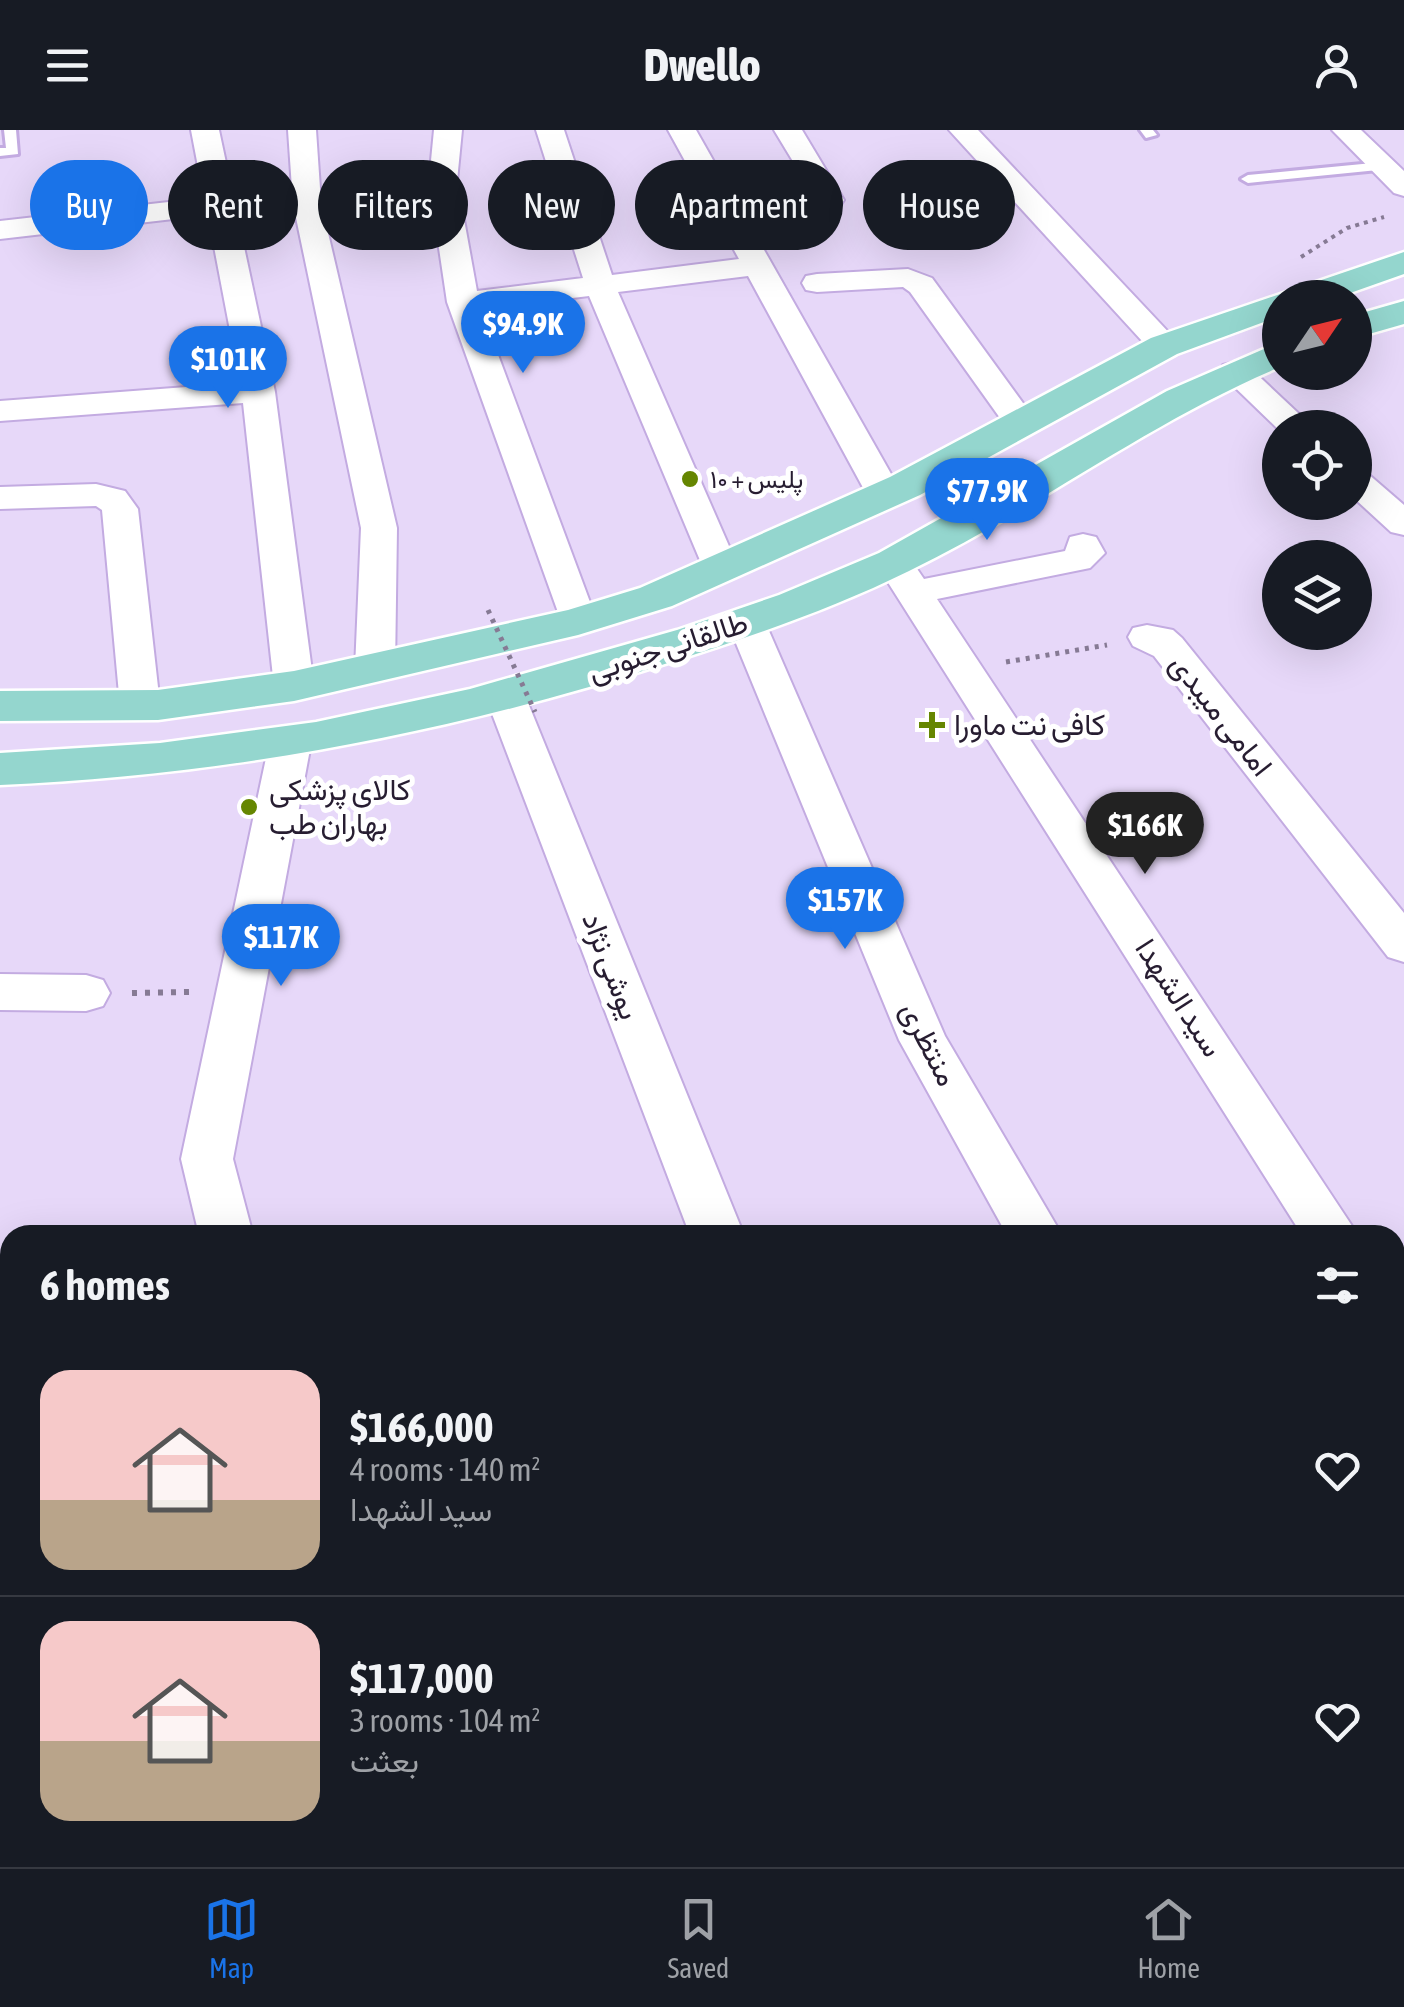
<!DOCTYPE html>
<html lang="en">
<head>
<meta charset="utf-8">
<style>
	body { margin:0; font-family:"Asap Condensed",Vazirmatn,sans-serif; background:#242831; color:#f1f3f6; height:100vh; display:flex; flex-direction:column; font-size:38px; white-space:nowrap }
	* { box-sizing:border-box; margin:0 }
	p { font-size:32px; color:#9ea1a6 }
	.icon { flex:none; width:55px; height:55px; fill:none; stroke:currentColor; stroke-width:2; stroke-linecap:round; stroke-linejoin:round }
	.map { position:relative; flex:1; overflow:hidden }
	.sheet { position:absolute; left:0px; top:1095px; width:1405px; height:642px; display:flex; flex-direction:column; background:#171b24; border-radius:30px 30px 0 0; box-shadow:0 10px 40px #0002 }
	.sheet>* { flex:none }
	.hud { position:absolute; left:30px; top:30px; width:1345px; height:90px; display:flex; gap:20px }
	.needle { width:65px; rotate:55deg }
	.tools { position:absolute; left:1262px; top:150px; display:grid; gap:20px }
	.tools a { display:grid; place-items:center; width:110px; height:110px; border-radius:50%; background:#171b24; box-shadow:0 10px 40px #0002; font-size:50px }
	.price { position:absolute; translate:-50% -85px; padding:0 22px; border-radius:35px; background:#1a73e8; color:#fff; font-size:32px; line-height:65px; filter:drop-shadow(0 2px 5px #0008) }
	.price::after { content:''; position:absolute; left:50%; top:60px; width:30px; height:22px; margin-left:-15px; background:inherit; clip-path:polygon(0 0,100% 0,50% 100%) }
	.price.on { background:#222; color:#fff }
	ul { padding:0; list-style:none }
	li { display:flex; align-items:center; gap:30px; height:250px; padding:0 40px }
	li+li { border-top:2px solid #363941 }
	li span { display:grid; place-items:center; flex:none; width:280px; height:200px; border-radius:30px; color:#555 }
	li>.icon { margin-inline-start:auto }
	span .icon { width:120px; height:120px; fill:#fffc; stroke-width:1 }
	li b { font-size:42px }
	h2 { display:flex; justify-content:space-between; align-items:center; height:120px; padding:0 40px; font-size:42px }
	.chip { padding:0 35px; border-radius:45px; background:#171b24; box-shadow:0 10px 40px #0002; font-size:35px; line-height:90px }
	.chip.on { background:#1a73e8; color:#fff }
	header { display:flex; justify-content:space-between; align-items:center; height:130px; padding:0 40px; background:#171b24; font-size:45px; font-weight:800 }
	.tab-bar { display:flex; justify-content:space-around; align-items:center; height:140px; border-top:2px solid #363941; background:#171b24; font-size:28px; color:#9ea1a6 }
	.tab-bar a { display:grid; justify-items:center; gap:5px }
	.tab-bar .on { color:#1a73e8 }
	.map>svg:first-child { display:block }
</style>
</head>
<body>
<header><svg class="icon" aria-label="menu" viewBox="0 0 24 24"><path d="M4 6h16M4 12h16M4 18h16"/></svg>Dwello<svg class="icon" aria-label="person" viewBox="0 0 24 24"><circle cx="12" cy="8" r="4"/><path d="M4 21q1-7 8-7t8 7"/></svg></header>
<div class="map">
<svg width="1404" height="1737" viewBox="0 0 1404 1737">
	<rect width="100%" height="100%" fill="#e7d8f9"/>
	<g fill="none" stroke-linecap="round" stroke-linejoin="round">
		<g stroke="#c3abe1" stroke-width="6">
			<path id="service" d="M 4,0 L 16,0 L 18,24 L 0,26 L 0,18 L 6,18 Z
				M 1140,0 L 1153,0 L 1157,5 L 1146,8 Z
				M 1383,32 L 1388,33 L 1388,39 L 1248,53 L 1241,49 L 1248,45 Z"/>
		</g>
		<g stroke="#c3abe1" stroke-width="4">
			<path id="minor" d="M 191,0 L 219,0 L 275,262 L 314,556 L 308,565 L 294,569 L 280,565 L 274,556 L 243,273 L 0,291 L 0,271 L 240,253 L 208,85 L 0,109 L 0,91 L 204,68 Z
				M 288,0 L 316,0 L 321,73 L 397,398 L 395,539 L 389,548 L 375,552 L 361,548 L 355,539 L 361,398 L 293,73 Z
				M 434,0 L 462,0 L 457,51 L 477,161 L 583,148 L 536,0 L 564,0 L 612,145 L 739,129 L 668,0 L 696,0 L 903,365 L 898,373 L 885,376 L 872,373 L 867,365 L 748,146 L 618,162 L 739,439 L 733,447 L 720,450 L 707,447 L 589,166 L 481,179 L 597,491 L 592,499 L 578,503 L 564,499 L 447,172 L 429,51 Z
				M 774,0 L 802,0 L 844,70 L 840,76 L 820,76 Z
				M 949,0 L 978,0 L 1175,209 L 1180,216 L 1175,223 L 1153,223 Z
				M 1332,0 L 1361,0 L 1404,41 L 1404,66 L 1394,63 Z
				M 908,139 L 932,148 L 1039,295 L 1034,302 L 1010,302 L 910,162 L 903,157 L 817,162 L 806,160 L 802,153 L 806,146 L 817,144 Z
				M 1235,232 L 1247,235 L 1314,298 L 1280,298 L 1280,301 L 1219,242 L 1223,235 Z
				M 1355,339 L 1367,343 L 1404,375 L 1404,405 L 1391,402 L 1355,369 Z
				M 96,354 L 125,361 L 138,379 L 160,575 L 154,584 L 140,588 L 126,584 L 120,575 L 102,380 L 96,376 L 0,379 L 0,357 Z
				M 1083,404 L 1096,407 L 1105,423 L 1090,438 L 937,469 L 1358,1105 L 1302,1105 L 875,432 L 881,424 L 894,421 L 907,424 L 924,449 L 1065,421 L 1070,407 Z
				M 747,482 L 761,486 L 766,494 L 945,906 L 1062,1105 L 1007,1105 L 899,910 L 728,494 L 733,486 Z
				M 1147,495 L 1173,500 L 1182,508 L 1404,783 L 1404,832 L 1388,827 L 1154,526 L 1133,516 L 1128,507 L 1133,498 Z
				M 506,555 L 520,559 L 526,568 L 744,1105 L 690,1105 L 486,568 L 492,559 Z
				M 290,600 L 305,604 L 311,614 L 233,1029 L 253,1105 L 199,1105 L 181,1029 L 269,614 L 275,604 Z
				M 0,844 L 86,845 L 103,850 L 110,863 L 103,876 L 86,881 L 0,880 Z
				M 1395,1179 L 1404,1182 L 1404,1240 L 1395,1236 Z
				M 1404,1491 L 1404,1553 L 1395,1556 L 1395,1494 Z
				M 1395,1690 L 1404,1694 L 1404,1737 L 1367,1737 L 1363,1728 L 1395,1728 Z
				M 347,1728 L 415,1728 L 417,1737 L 349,1737 Z
				M 928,1728 L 996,1728 L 999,1737 L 931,1737 Z"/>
		</g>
		<g stroke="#fff" stroke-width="5">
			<path id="primary" d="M 1404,122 L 1404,144 L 1336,168 L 1280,168 L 1280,186 L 1177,224 L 920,365 L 672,476 L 578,505 L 294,571 L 158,590 L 0,591 L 0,561 L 158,560 L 294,541 L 568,480 L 640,458 L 890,347 L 1151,208 Z
				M 1404,171 L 1404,194 L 1355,208 L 1355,185 Z
				M 1280,212 L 1280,237 C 1149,292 1036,379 909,441 C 832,479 750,507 668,533 C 450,603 229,645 0,655 L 0,623 L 160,613 L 316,592 L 470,559 L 677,500 L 779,465 L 879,423 L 1167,261 Z"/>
		</g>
		<path stroke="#867a94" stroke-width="4" stroke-dasharray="4 5" stroke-linecap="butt" d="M 1301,127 L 1347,98 L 1384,87"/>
		<path stroke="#867a94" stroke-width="5" stroke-dasharray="4 6" stroke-linecap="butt" d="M 1006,532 L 1107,515"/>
		<path stroke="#867a94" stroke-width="6" stroke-dasharray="5 8" stroke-linecap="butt" d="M 132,863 L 189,862"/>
		<use href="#service" fill="#fff" fill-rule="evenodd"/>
		<use href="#minor" fill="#fff" fill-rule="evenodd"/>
		<use href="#primary" fill="#94d6ce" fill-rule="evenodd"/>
		<path stroke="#867a94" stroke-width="5" stroke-dasharray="4 6" stroke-linecap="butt" d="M 488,480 L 535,582"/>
	</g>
	<g fill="#658601" stroke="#fff" stroke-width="4">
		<circle cx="690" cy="349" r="10"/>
		<path d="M927 580h10v10h10v10h-10v10h-10v-10h-10v-10h10z"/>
		<circle cx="249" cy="677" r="10"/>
	</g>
	<g text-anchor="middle" stroke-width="10" stroke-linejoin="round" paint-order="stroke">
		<g font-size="25" fill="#271d31" stroke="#fff" text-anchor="start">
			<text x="710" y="358">پلیس + ۱۰</text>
		</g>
		<g font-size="30" fill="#271d31" stroke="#fff">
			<text transform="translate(668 517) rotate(-18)" y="10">طالقانی جنوبی</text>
			<text transform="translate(1221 585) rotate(52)" y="10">امامی میبدی</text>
			<text transform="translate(611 836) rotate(69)" y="10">یوشی نژاد</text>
			<text transform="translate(1179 868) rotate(57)" y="10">سید الشهدا</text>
			<text transform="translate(929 914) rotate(63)" y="10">منتظری</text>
		</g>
		<g font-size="30" fill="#271d31" stroke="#fff" text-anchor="start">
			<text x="954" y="605">کافی نت ماورا</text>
			<text x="269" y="670">کالای پزشکی<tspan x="269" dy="34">بهاران طب</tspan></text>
		</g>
	</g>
</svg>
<div class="tools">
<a><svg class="needle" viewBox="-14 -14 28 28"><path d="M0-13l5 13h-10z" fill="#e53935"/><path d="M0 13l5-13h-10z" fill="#9ea1a6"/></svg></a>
<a><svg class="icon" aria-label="locate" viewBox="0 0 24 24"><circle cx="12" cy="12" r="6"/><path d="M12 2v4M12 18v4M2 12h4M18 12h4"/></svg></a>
<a><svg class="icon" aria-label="layers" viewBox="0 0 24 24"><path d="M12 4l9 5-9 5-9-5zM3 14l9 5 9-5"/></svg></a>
</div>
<b class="price" style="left:523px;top:246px">$94.9K</b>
<b class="price" style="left:228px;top:281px">$101K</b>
<b class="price" style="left:987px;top:413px">$77.9K</b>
<b class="price on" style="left:1145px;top:747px">$166K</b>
<b class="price" style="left:845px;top:822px">$157K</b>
<b class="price" style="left:281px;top:859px">$117K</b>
<div class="hud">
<a class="chip on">Buy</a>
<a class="chip">Rent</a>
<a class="chip">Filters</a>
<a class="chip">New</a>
<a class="chip">Apartment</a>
<a class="chip">House</a>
</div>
<section class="sheet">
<h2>6 homes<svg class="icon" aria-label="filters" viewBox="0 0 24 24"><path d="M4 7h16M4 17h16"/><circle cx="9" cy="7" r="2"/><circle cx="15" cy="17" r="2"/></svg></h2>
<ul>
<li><span style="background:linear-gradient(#f6c9c9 65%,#b9a48a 0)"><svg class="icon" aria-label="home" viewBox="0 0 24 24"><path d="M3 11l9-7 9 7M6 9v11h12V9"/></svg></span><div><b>$166,000</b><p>4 rooms · 140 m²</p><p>سید الشهدا</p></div><svg class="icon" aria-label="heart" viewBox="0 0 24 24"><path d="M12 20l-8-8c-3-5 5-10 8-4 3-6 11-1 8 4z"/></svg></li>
<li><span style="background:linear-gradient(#f6c9c9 60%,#b9a48a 0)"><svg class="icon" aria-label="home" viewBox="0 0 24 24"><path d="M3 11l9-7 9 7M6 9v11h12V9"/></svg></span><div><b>$117,000</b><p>3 rooms · 104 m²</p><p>بعثت</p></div><svg class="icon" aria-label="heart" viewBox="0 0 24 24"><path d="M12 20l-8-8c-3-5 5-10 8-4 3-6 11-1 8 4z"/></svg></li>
</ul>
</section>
</div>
<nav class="tab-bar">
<a class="on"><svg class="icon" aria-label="map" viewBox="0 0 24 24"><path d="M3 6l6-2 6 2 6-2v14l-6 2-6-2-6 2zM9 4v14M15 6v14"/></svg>Map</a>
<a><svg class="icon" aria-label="saved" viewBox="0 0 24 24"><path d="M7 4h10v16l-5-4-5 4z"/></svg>Saved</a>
<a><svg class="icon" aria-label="home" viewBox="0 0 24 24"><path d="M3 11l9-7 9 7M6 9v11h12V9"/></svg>Home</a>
</nav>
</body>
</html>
